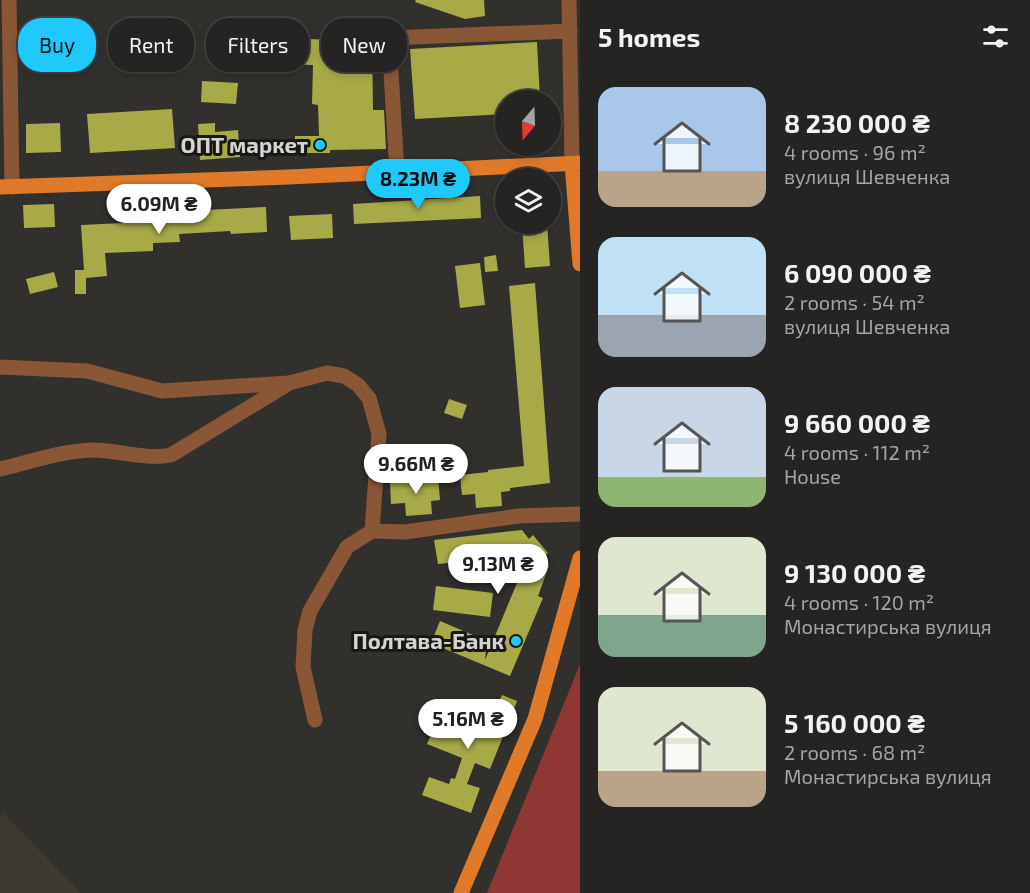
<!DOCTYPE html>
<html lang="en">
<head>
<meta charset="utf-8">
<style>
	body { margin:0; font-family:"Exo 2",sans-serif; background:#2d2c2a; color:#f1f3f6; height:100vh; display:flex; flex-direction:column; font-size:22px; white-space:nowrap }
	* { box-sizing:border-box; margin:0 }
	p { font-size:20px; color:#a3a4a5 }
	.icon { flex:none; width:33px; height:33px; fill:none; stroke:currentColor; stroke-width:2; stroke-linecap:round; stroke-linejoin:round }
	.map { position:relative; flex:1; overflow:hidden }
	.drawer { display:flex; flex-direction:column; background:#252422; width:450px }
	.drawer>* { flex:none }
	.guide { position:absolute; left:18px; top:18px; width:471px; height:54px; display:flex; gap:12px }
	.needle { width:39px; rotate:199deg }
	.buttons { position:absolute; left:495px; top:90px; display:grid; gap:12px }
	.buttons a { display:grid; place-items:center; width:66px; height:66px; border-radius:50%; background:#252422; box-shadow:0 3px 9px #0003,0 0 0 2px #424140; font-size:30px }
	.price { position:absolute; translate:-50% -51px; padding:0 14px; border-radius:21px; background:#fff; color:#222; font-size:20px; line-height:39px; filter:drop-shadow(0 2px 3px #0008) }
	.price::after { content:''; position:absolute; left:50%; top:36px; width:18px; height:14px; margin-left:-9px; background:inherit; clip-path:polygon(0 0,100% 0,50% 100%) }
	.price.on { background:#20c9fd; color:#111 }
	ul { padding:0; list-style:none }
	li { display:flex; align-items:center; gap:18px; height:150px; padding:0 18px }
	li span { display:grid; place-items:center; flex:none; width:168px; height:120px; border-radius:18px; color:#555 }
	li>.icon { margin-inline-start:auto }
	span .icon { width:72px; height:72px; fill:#fffc; stroke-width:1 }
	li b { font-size:26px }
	h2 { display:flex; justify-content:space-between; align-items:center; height:72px; padding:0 18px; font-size:26px }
	.pill { padding:0 21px; border-radius:24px; background:#252422; box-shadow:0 3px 9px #0003,0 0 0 2px #424140; font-size:21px; line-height:54px }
	.pill.on { background:#20c9fd; color:#111 }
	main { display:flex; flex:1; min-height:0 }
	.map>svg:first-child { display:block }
</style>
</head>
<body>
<main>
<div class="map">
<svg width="580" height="893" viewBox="0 0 580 893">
	<rect width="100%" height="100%" fill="#31302d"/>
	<path fill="#3d3931" d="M 3,813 L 81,893 L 0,893 L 0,816 Z"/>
	<path fill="#903634" d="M 580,664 L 580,893 L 487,893 Z"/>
	<path fill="#a7aa47" d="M 416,0 L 484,0 L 485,16 L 465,19 L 415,2 Z
		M 213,36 L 336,40 L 372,39 L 373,110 L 384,110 L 386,149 L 330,150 L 330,153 L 264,153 L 264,140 L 295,140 L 295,136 L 319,136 L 318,105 L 312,104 L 313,65 L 283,64 L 283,74 L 264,73 L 264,64 L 212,63 Z
		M 537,42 L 540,100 L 506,100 L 506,114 L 415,119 L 410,49 Z
		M 202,81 L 238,83 L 236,104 L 201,102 Z
		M 172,109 L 175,148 L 90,153 L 87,114 Z
		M 60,123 L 61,152 L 26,153 L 26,124 Z
		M 215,123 L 215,132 L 238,130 L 240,157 L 200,160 L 198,124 Z
		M 480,196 L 481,218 L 354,224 L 353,204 Z
		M 54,204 L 55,227 L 24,228 L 23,205 Z
		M 266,207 L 267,232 L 231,234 L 230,231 L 179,234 L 180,242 L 153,243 L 153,251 L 105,253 L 107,276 L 86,278 L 86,294 L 75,294 L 75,270 L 84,270 L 81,225 L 164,221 L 164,212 Z
		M 332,214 L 333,238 L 291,240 L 289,216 Z
		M 522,224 L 547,224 L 550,266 L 525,268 Z
		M 496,255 L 498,271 L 485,272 L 484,257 Z
		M 480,263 L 485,305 L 460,308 L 455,266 Z
		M 54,272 L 58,287 L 30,294 L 26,279 Z
		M 535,283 L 550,483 L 510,488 L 510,491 L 501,492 L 502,506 L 476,508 L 475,494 L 462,495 L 460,475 L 488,472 L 488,470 L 524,466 L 509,286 Z
		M 449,399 L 467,405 L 462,419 L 444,413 Z
		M 438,476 L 440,500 L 431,501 L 432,514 L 406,516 L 405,503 L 391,504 L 390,483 L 417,481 L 417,478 Z
		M 522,530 L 529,539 L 533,535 L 548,553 L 543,557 L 549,566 L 538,596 L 543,598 L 510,676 L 431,643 L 440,621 L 487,641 L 485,660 L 519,578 L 503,558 L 438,564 L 434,540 Z
		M 436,586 L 493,593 L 490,617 L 433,610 Z
		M 502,695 L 517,701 L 490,769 L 475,763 L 467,784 L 480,788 L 471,813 L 422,795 L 429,777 L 449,784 L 451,778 L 455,779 L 462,758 L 427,744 L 440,714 L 456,721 L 462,705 L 493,717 Z"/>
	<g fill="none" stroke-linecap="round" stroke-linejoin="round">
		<path stroke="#895735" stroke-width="15" d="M 9,0 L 12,187
			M 569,0 L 572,164
			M 397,172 L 389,38 L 570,31
			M 0,367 L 87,371 L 162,391 L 289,383 L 327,373 L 344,376 L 358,385 L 369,398 L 379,434 L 372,531
			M 0,469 C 30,462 61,451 92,450 C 118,450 144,460 171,455 L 286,385
			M 315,720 L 303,667 L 305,630 L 310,611 L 347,547 L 372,531 L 405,532 L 519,516 L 580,514"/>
		<path stroke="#e07928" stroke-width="15" d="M 572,164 L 580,264
			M 0,187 L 289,177 L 580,163
			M 461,893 L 535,719 L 580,558"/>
	</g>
	<g fill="#20c9fd" stroke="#191817" stroke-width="2">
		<circle cx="320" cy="145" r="6"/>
		<circle cx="516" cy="641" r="6"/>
	</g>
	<g text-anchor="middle" stroke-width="6" stroke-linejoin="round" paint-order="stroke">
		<g font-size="22" font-weight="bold" fill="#d5d4d2" stroke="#191817" text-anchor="end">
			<text x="308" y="153">ОПТ маркет</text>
			<text x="504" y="649">Полтава-Банк</text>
		</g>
	</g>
</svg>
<div class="buttons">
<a><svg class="needle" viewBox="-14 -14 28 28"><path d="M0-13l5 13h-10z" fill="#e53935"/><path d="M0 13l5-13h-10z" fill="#a3a4a5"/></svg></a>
<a><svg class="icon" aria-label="layers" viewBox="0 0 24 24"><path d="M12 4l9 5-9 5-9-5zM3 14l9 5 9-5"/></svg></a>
</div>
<b class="price on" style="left:418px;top:210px">8.23M ₴</b>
<b class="price" style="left:159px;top:235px">6.09M ₴</b>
<b class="price" style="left:416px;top:495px">9.66M ₴</b>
<b class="price" style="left:498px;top:595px">9.13M ₴</b>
<b class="price" style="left:468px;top:750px">5.16M ₴</b>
<div class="guide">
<a class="pill on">Buy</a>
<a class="pill">Rent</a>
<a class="pill">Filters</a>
<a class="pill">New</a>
</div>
</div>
<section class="drawer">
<h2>5 homes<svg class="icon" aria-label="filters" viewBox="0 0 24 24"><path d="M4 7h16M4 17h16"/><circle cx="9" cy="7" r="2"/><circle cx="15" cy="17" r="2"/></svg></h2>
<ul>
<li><span style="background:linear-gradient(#a9c7e8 70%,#b9a48a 0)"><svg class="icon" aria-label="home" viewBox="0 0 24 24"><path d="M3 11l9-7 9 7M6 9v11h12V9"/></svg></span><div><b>8 230 000 ₴</b><p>4 rooms · 96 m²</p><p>вулиця Шевченка</p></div></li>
<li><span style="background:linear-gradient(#bfe0f5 65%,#9aa5b1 0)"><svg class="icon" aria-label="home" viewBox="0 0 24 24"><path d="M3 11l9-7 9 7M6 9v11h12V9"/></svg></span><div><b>6 090 000 ₴</b><p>2 rooms · 54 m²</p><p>вулиця Шевченка</p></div></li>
<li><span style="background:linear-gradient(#c9d6e8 75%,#8fb573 0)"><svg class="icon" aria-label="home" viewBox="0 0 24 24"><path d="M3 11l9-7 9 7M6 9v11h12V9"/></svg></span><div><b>9 660 000 ₴</b><p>4 rooms · 112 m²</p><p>House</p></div></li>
<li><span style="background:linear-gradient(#dfe7d0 65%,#7fa58c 0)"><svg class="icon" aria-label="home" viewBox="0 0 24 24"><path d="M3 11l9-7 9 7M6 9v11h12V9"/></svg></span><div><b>9 130 000 ₴</b><p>4 rooms · 120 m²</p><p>Монастирська вулиця</p></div></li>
<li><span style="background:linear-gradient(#dfe7d0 70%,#b9a48a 0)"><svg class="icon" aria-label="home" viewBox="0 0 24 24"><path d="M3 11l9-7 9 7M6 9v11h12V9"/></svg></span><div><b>5 160 000 ₴</b><p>2 rooms · 68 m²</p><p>Монастирська вулиця</p></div></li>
</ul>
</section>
</main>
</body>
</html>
